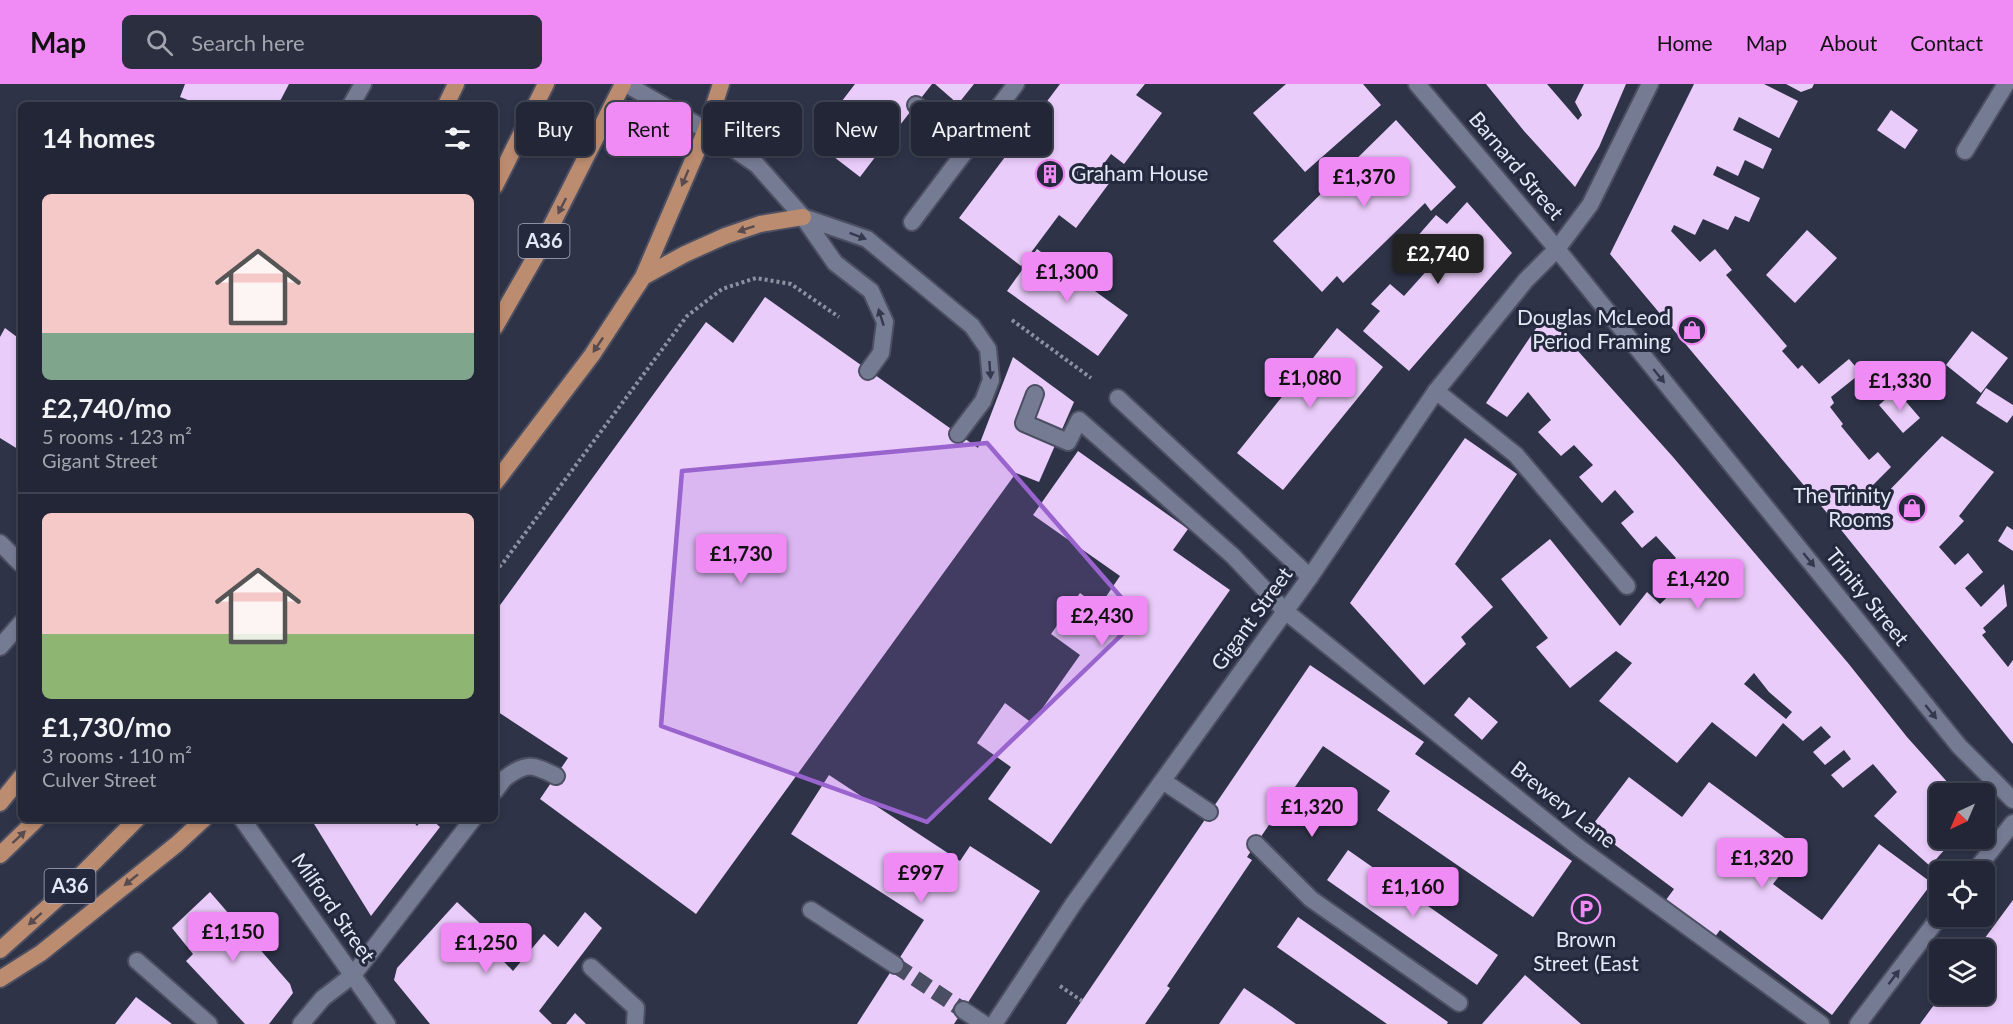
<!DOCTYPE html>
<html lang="en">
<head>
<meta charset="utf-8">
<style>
	body { margin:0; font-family:Lato,sans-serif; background:#2a2e3e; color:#f1f3f6; height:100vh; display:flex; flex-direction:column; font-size:22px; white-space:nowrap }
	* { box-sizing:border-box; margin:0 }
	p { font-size:20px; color:#a2a5ad }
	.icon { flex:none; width:33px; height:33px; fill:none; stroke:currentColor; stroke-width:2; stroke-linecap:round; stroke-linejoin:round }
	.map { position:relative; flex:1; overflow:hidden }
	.panel { position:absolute; left:18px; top:18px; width:480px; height:720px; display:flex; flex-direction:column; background:#222636; border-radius:9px; box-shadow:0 3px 9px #0003,0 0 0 2px #3f4351 }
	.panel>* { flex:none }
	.top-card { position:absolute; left:516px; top:18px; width:570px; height:54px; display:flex; gap:12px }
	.needle { width:39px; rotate:224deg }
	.controls { position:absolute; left:1929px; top:699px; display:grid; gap:12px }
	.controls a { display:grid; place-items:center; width:66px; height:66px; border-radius:9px; background:#222636; box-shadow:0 3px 9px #0003,0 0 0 2px #3f4351; font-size:30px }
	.price { position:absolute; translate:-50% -51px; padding:0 14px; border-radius:6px; background:#f08bf6; color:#111; font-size:20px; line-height:39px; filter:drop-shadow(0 2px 3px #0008) }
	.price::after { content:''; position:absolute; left:50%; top:36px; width:18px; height:14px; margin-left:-9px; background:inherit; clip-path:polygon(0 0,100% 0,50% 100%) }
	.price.selected { background:#222; color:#fff }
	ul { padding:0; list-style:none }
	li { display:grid; align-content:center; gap:12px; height:318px; padding:0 24px }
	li+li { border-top:2px solid #3f4351 }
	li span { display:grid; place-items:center; height:186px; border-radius:9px; color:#555 }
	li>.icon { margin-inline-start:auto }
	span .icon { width:108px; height:108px; fill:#fffc; stroke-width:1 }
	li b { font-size:26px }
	h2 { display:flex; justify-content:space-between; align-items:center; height:72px; padding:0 24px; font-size:26px }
	.pill { padding:0 21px; border-radius:9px; background:#222636; box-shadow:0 3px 9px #0003,0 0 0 2px #3f4351; font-size:21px; line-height:54px }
	.pill.selected { background:#f08bf6; color:#111 }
	header { display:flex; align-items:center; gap:36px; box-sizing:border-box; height:84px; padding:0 30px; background:#f08bf6; color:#111 }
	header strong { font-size:28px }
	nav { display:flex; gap:33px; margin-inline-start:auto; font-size:21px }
	.search { width:420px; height:54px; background:#2a2e3e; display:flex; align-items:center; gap:15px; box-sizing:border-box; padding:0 21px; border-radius:9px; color:#a2a5ad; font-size:22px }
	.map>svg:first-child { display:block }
</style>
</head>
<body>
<header>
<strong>Map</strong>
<div class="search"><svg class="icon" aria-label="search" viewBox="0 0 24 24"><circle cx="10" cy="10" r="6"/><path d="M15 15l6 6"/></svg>Search here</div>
<nav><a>Home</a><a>Map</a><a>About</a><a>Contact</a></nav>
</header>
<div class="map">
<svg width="2013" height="940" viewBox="0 0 2013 940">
	<rect width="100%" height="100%" fill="#2e3348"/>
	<path fill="#eaccfa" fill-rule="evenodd" d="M 185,0 L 289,0 L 278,21 L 201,21 L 180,13 Z
		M 855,0 L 932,0 L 900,41 L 888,32 L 880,41 L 892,51 L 860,93 L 812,56 Z
		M 935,0 L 974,0 L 958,20 Z
		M 1060,0 L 1145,0 L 1136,11 L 1162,29 L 1124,80 L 1111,70 L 1100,85 L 1113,94 L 1076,144 L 1059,131 L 1021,182 L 959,134 Z
		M 1286,0 L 1363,0 L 1381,21 L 1305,88 L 1253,29 Z
		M 1486,0 L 1547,0 L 1578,36 L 1582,31 L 1575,18 L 1584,0 L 1626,0 L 1599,63 L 1575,103 L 1524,47 Z
		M 1694,0 L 1764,0 L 1798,17 L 1779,54 L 1739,33 L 1733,46 L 1772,65 L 1763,85 L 1745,76 L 1738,92 L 1717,82 L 1713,91 L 1760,114 L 1749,138 L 1735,132 L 1728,146 L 1703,135 L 1695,151 L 1674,141 L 1671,147 L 1700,178 L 1715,165 L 1732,186 L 1726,191 L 1787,262 L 1782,267 L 1798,285 L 1802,281 L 1819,300 L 1849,275 L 1861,289 L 1831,313 L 1834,319 L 1830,323 L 1843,340 L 1841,342 L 1869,376 L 1878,368 L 1891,383 L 1869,405 L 1881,415 L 1942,352 L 1994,388 L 1959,432 L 1964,437 L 1939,463 L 1955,481 L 1968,469 L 1983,488 L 1965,504 L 1981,523 L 2004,500 L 2007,522 L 1983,544 L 1986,548 L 1982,551 L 2008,583 L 2013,576 L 2013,660 L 1838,442 L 1610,170 Z
		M 1786,0 L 1814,0 L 1812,4 L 1801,8 Z
		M 1891,26 L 1918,46 L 1905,65 L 1877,46 Z
		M 1396,36 L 1456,103 L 1431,127 L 1425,119 L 1343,199 L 1337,192 L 1322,208 L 1273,157 Z
		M 1467,118 L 1512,169 L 1409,287 L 1363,247 L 1380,227 L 1371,220 L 1390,200 L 1404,212 L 1430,183 L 1409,162 L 1436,131 L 1447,140 Z
		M 1807,146 L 1837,174 L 1795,219 L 1766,191 Z
		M 1037,165 L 1128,231 L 1098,272 L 1007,207 Z
		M 765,213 L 978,364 L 1013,273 L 1074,318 L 1039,398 L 1016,389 L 696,830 L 540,715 L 568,674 L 495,626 L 495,528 L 706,238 L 733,259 Z
		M 1541,237 L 1552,238 L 1673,373 L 1848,579 L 1907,653 L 1958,710 L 1940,710 L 1940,754 L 1955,754 L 1930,782 L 1874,732 L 1897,708 L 1873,680 L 1843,704 L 1831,691 L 1851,675 L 1844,666 L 1825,681 L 1813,668 L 1831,653 L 1821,642 L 1803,657 L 1783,639 L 1756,673 L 1712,638 L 1677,679 L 1599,617 L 1632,579 L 1616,567 L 1570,604 L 1536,563 L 1548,554 L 1501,495 L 1550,455 L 1620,542 L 1647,508 L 1660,520 L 1676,505 L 1661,488 L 1676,474 L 1656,452 L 1642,464 L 1621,439 L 1634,428 L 1615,406 L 1602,419 L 1579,393 L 1593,381 L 1574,361 L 1561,372 L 1538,348 L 1551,336 L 1528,308 L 1507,333 L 1486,319 ZM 1754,589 L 1769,608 L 1792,628 L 1786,635 L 1744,600 Z
		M 5,244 L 21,256 L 21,367 L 0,354 L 0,253 Z
		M 1337,244 L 1383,283 L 1283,406 L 1237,369 Z
		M 1972,247 L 2008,274 L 1981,309 L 1946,281 Z
		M 1986,304 L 2013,321 L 2013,331 L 2007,339 L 1976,319 Z
		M 1896,306 L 1920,334 L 1903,349 L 1879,321 Z
		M 1465,354 L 1517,390 L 1455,480 L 1493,523 L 1461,553 L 1466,560 L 1424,601 L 1350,519 Z
		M 1078,367 L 1188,445 L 1173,466 L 1230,506 L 1051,760 L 988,715 L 1011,683 L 977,659 L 1005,619 L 1032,639 L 1080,571 L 1051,550 L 1080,509 L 1099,523 L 1120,492 L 1033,431 Z
		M 2007,442 L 2013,446 L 2013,467 L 1998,457 Z
		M 1310,581 L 1424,658 L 1415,670 L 1572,777 L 1533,833 L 1377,726 L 1390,707 L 1323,662 L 1247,773 L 1252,776 L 1167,902 L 1170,904 L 1145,940 L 1066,940 Z
		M 1469,613 L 1498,638 L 1482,656 L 1454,631 Z
		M 829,691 L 960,777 L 970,762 L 1040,807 L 954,940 L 857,940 L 924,836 L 791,750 Z
		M 1629,693 L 1682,733 L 1709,698 L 1800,765 L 1773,800 L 1822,836 L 1879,760 L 1932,799 L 1832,931 L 1720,846 L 1712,857 L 1663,820 L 1674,805 L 1591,743 Z
		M 311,735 L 411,735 L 417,742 L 423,735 L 431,735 L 440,743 L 371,832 Z
		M 1348,766 L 1498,871 L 1477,901 L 1327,796 Z
		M 210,808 L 290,900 L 293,909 L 269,940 L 245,940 L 186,877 L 193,870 L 172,844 Z
		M 2013,816 L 2013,940 L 1920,940 L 1942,910 L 1984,910 L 1984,866 L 1976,866 Z
		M 457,818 L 485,844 L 479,852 L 513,887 L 544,850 L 558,863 L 585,828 L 602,844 L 539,927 L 552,940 L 430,940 L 394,896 L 397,884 Z
		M 1298,833 L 1448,938 L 1447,940 L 1387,940 L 1277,863 Z
		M 1525,891 L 1581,940 L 1482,940 Z
		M 1244,904 L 1275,925 L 1296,940 L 1219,940 Z
		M 136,913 L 172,940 L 115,940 Z
		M 575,929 L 586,940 L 566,940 Z"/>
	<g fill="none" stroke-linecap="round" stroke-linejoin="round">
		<path stroke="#494e62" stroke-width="16" stroke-dasharray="16 8" stroke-linecap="butt" d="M 895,881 L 963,926"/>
		<g stroke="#4c4f62" stroke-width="20">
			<path id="service" d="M 916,21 L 969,62
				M 1965,67 L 2006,0
				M 803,133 L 867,155 L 972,242 L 988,265 L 991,296 L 983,317 L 958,350
				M 803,133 L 835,179 L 871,207 L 885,238 L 881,269 L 868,287
				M 1436,307 L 1516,371 L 1627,502
				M 1118,314 L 1310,493
				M 504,695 C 526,678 532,680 556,692
				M 1163,697 L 1209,728
				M 1256,760 L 1311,815 L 1459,919
				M 137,877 L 209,940
				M 591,883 L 636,924 L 635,940"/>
		</g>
		<g stroke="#4c4f62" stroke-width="20">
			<path id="pedestrian" d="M 1035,310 L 1024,339 L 1068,358 L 1079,336 L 1233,472 L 1285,527
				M 1578,763 L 1821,940"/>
		</g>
		<g stroke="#4c4f62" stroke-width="20">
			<path id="minor" d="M 626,0 L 706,46 L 757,81 L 803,133
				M 1417,0 L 1557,165 L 1959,662 L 2013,716
				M 912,138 L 1016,0
				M 1285,527 L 1578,763
				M 495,707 L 504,695
				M 811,826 L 895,881
				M 963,926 L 984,940
				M 301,940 L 323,914 L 353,891 L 473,735
				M 994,940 L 1074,819 L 1310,493 L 1436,307 L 1526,196 L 1557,165 L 1590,121 L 1650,0"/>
		</g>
		<g stroke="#4c4f62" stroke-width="20">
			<path id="tertiary" d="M 351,21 L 363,0
				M 0,459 L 21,480
				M 0,563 L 21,539
				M 242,735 L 387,940
				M 1974,788 L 2013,739
				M 1858,940 L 1940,832"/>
		</g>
		<g stroke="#4c4f62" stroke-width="20">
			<path id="trunk" d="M 446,21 L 456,0
				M 495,102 L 546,0
				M 643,193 L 706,46 L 721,0
				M 495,243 L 538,168 L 623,0
				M 495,399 L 592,271 L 643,193 L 685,170 L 725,152 L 760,140 L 803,133
				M 0,719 L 21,693
				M 0,771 L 37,735
				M 0,866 L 59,813 L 137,735
				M 0,895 L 41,869 L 177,760 L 204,735"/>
		</g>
		<path stroke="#8c90a1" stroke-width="4" stroke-dasharray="3 3" stroke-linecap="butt" d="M 1012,236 L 1091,294
			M 495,487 L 503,479 L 687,232 L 722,205 L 756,194 L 791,200 L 839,233
			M 1060,902 L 1082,917"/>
		<use href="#service" stroke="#757b93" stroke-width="16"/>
		<use href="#pedestrian" stroke="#757b93" stroke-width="16"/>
		<use href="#minor" stroke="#757b93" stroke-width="16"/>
		<use href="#tertiary" stroke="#757b93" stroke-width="16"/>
		<use href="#trunk" stroke="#bc8c70" stroke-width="16"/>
	</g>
	<defs><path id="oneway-solid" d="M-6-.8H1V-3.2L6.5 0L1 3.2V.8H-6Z" transform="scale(1.5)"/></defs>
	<g fill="#594c4f">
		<use href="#oneway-solid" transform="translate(685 94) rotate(113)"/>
		<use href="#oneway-solid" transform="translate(562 122) rotate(117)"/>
		<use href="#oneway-solid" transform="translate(746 145) rotate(161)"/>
		<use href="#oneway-solid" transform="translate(598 261) rotate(124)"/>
		<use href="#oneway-solid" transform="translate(19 753) rotate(-43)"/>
		<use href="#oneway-solid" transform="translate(131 796) rotate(141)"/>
		<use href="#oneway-solid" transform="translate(35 835) rotate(138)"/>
	</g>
	<g fill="#34394e">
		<use href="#oneway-solid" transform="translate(858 152) rotate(21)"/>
		<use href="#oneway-solid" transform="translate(881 233) rotate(-107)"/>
		<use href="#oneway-solid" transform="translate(990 286) rotate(86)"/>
		<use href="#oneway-solid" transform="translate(1659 292) rotate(51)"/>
		<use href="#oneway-solid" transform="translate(1809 476) rotate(51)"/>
		<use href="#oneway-solid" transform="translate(1931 628) rotate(51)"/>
		<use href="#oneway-solid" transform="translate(1894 893) rotate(-53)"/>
	</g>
	<path fill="#9a64cf" fill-opacity="0.2" stroke="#9a64cf" stroke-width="4.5" stroke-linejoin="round" d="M 987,359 L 1139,534 L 927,738 L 661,642 L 682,387 Z"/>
	<defs>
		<g id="building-ring" transform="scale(1.5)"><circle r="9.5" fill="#24293d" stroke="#f08bf6" stroke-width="1.5"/><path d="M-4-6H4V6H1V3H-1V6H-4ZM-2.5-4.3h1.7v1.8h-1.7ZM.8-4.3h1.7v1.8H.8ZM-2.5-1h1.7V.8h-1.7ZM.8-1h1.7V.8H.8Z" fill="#f08bf6"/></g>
		<g id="shop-ring" transform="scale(1.5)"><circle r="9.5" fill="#24293d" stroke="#f08bf6" stroke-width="1.5"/><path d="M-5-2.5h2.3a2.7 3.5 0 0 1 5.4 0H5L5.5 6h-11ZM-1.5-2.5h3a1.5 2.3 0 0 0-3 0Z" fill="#f08bf6"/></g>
		<g id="parking-ring" transform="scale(1.5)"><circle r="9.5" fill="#24293d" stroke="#f08bf6" stroke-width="1.5"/><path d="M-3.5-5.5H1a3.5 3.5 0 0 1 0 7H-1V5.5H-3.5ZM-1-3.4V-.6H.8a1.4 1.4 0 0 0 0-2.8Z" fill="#f08bf6"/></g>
	</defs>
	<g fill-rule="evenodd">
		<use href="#building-ring" x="1050" y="90"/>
		<use href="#shop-ring" x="1692" y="246"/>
		<use href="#shop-ring" x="1912" y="424"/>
		<use href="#parking-ring" x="1586" y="825"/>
	</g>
	<g text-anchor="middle" stroke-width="6" stroke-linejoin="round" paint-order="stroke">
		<g fill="#24293d" stroke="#aaaebe" stroke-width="1.5">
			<rect x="518.5" y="140" width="51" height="34" rx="4.5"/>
			<rect x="44.5" y="785" width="51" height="34" rx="4.5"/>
		</g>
		<g font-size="20" font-weight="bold" fill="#e4e7f5">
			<text x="544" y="164">A36</text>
			<text x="70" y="809">A36</text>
		</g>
		<g font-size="21" fill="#e4e7f5" stroke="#24293d">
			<text transform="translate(1516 82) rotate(50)" y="7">Barnard Street</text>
			<text transform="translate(1867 513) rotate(51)" y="7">Trinity Street</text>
			<text transform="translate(1252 535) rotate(-54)" y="7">Gigant Street</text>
			<text transform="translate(1563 721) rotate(38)" y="7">Brewery Lane</text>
			<text transform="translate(333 824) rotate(55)" y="7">Milford Street</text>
		</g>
		<g font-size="21" fill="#e4e7f5" stroke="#24293d" text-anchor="end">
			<text x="1071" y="97" text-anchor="start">Graham House</text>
			<text x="1671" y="241">Douglas McLeod<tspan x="1671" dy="24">Period Framing</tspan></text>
			<text x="1891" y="419">The Trinity<tspan x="1891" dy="24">Rooms</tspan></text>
			<text x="1586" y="863" text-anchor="middle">Brown<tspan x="1586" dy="24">Street (East</tspan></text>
		</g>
	</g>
</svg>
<div class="controls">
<a><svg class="needle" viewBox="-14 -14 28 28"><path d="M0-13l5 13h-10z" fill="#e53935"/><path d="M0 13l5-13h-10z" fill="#a2a5ad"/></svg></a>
<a><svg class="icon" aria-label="locate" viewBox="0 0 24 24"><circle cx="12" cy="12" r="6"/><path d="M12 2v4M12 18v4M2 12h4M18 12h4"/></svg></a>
<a><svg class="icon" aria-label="layers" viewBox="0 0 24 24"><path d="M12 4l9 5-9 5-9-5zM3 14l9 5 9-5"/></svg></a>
</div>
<b class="price" style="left:1364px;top:124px">£1,370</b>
<b class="price selected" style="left:1438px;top:201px">£2,740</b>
<b class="price" style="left:1067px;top:219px">£1,300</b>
<b class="price" style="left:1310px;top:325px">£1,080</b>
<b class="price" style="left:1900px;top:328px">£1,330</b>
<b class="price" style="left:741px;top:501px">£1,730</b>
<b class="price" style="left:1698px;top:526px">£1,420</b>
<b class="price" style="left:1102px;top:563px">£2,430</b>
<b class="price" style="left:1312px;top:754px">£1,320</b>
<b class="price" style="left:1762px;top:805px">£1,320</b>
<b class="price" style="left:921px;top:820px">£997</b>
<b class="price" style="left:1413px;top:834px">£1,160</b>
<b class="price" style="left:233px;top:879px">£1,150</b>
<b class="price" style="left:486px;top:890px">£1,250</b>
<div class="top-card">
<a class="pill">Buy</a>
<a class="pill selected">Rent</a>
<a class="pill">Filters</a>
<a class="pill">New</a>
<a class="pill">Apartment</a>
</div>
<section class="panel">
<h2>14 homes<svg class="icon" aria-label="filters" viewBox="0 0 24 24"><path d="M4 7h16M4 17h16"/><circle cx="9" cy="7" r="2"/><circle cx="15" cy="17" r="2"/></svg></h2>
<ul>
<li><span style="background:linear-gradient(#f6c9c9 75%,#7fa58c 0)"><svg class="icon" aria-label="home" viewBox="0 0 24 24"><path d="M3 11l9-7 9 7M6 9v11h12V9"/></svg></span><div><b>£2,740/mo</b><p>5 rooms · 123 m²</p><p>Gigant Street</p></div></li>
<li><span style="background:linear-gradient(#f6c9c9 65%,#8fb573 0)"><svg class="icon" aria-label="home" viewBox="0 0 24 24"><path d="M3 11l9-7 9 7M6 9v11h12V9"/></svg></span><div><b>£1,730/mo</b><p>3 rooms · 110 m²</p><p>Culver Street</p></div></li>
</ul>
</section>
</div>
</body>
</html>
